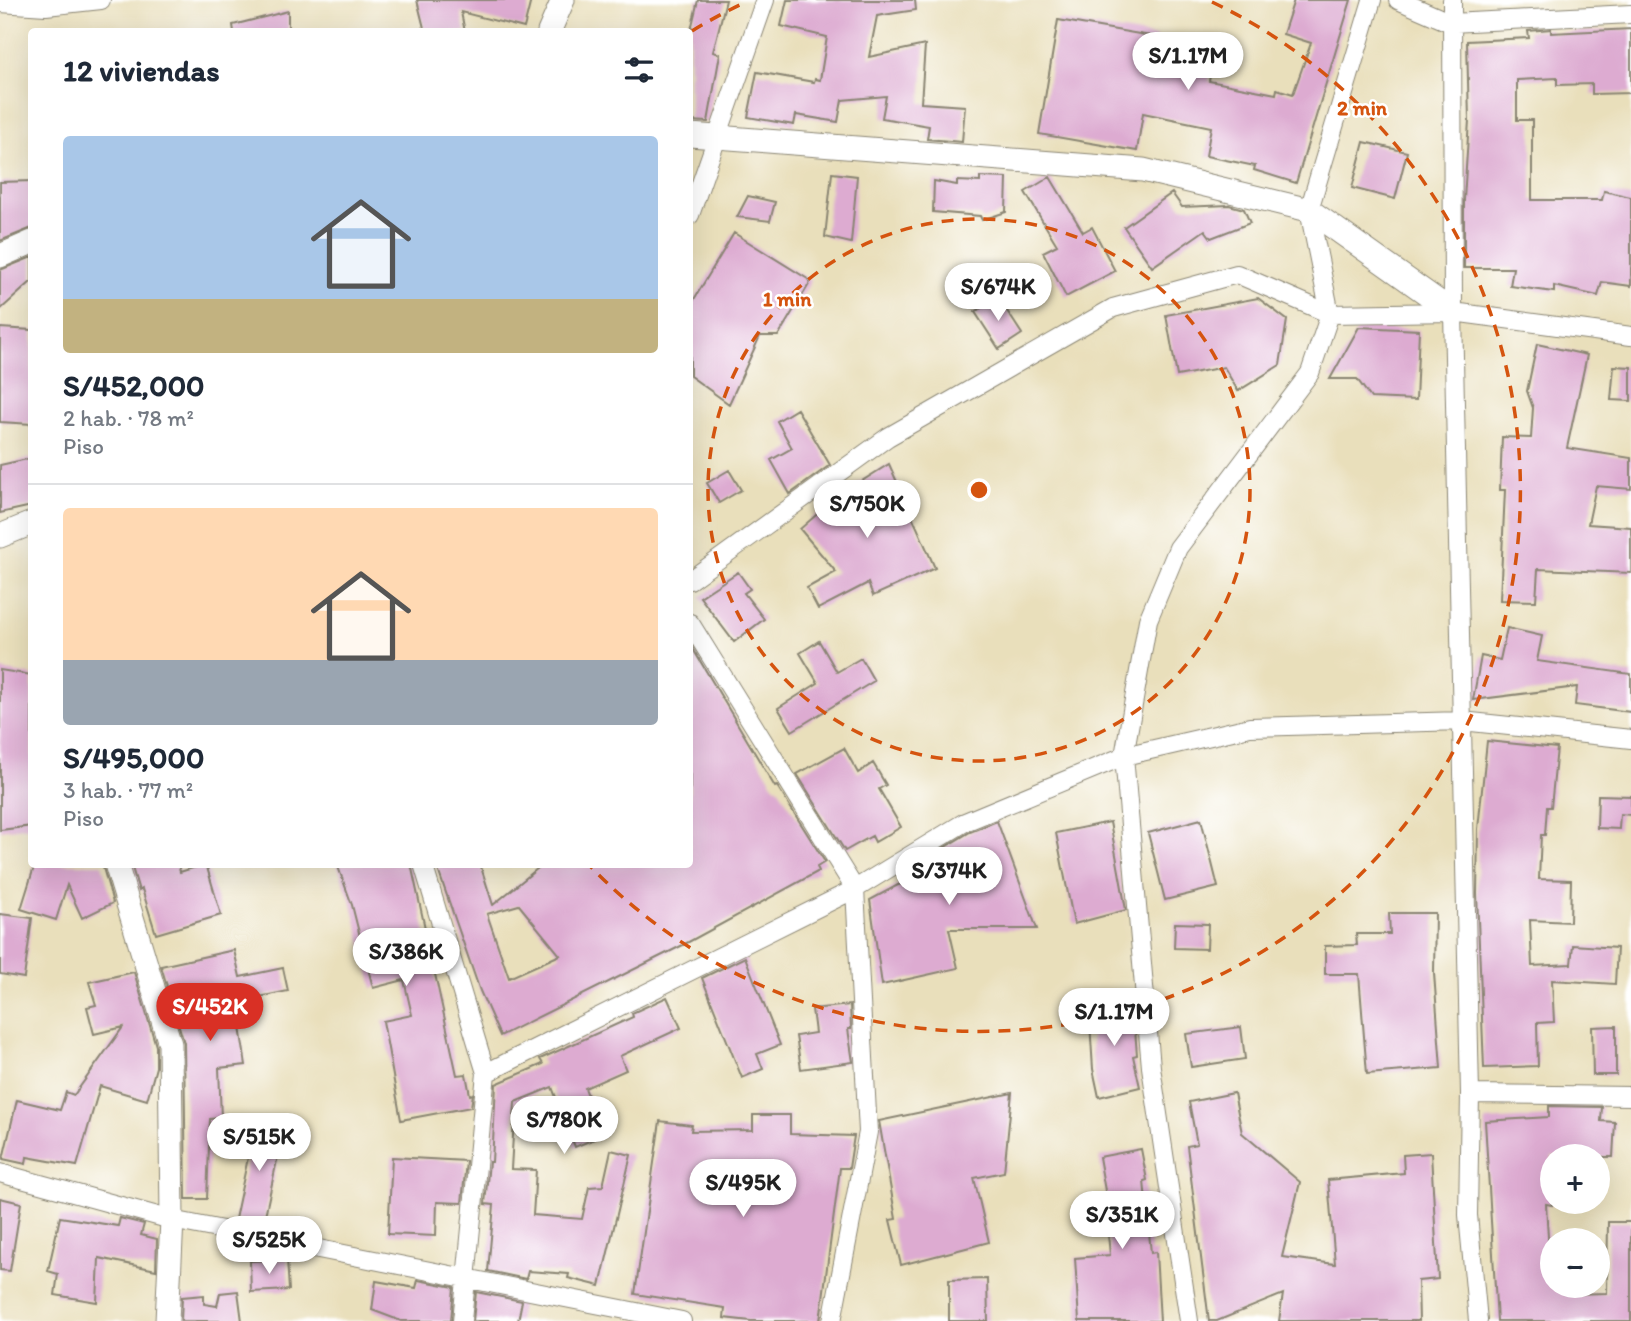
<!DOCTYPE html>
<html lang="es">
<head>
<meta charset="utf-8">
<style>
	body { margin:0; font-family:Itim,sans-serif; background:#f6f6f7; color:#1f2937; height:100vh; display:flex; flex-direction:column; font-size:26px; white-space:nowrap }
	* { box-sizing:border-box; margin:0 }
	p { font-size:23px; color:#747a83 }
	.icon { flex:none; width:38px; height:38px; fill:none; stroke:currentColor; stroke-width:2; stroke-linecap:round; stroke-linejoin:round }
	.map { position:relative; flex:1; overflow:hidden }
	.details { position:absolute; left:28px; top:28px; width:665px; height:840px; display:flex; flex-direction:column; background:#fff; border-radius:7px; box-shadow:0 7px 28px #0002 }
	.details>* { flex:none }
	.controls { position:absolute; left:1540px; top:1144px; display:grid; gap:14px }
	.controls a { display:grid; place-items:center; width:70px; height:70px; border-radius:50%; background:#fff; box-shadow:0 7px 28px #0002; font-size:35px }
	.price { position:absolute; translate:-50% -60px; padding:0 16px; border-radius:24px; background:#fff; color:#222; font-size:23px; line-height:46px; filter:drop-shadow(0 2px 4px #0008) }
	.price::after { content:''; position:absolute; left:50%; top:42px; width:21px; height:16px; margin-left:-10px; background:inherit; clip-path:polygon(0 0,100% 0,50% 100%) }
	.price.current { background:#d93025; color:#fff }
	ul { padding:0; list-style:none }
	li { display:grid; align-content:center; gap:14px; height:371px; padding:0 35px }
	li+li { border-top:2px solid #e0e1e3 }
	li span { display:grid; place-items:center; height:217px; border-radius:7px; color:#555 }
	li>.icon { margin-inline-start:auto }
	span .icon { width:126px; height:126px; fill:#fffc; stroke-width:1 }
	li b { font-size:30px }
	h2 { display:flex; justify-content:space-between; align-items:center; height:84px; padding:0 35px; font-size:30px }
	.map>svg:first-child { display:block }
</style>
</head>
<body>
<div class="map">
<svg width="1631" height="1321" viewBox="0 0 1631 1321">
	<rect width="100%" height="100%" fill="#fff"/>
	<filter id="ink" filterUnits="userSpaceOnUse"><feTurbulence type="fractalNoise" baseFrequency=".0143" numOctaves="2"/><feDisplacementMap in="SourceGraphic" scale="14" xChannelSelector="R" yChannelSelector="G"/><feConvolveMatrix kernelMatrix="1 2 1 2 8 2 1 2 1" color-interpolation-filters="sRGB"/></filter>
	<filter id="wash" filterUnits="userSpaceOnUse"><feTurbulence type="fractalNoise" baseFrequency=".00686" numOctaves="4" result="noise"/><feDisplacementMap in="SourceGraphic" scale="28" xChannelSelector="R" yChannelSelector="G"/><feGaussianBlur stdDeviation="1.57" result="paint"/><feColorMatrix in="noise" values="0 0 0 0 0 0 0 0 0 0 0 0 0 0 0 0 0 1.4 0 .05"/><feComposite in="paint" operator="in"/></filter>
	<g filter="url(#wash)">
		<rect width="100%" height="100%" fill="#e9dfbb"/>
		<g id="blocks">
			<path fill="#ddabd1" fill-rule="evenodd" d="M 417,0 L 531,0 L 524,28 L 461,12 L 465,32 L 425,32 Z
				M 698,0 L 726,0 L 713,52 L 720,54 L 708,122 L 690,121 L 690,34 Z
				M 787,0 L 915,0 L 916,10 L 877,16 L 869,57 L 925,45 L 921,103 L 965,106 L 962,142 L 927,139 L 929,126 L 882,118 L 886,96 L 842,100 L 838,122 L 796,115 L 794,125 L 748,117 L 757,72 L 814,82 L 815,79 L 820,80 L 827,37 L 781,26 Z
				M 1294,0 L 1351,0 L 1296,183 L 1254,170 L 1255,166 L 1206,156 L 1211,127 L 1143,113 L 1137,151 L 1039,134 L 1058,20 L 1157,37 L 1154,49 L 1213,61 L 1209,81 L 1276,94 L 1277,89 L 1293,94 L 1311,43 L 1283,34 Z
				M 288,11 L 288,32 L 234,32 L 233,25 Z
				M 1551,29 L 1551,33 L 1631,29 L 1631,93 L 1592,94 L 1592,84 L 1557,85 L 1557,78 L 1517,80 L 1517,120 L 1532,120 L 1532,200 L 1602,200 L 1604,191 L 1631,197 L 1631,286 L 1602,282 L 1598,296 L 1554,286 L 1554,292 L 1510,286 L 1513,268 L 1464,268 L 1464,200 L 1469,120 L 1467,41 L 1529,38 L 1528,31 Z
				M 1364,142 L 1407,152 L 1395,199 L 1352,188 Z
				M 832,173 L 857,176 L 851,243 L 825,237 Z
				M 980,177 L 1007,178 L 1006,212 L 982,220 L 980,216 L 933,212 L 934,181 L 957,185 L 957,181 L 980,182 Z
				M 1050,177 L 1083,232 L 1092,227 L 1115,271 L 1066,297 L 1043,252 L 1057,245 L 1025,192 Z
				M 32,181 L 32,228 L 0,241 L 0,182 Z
				M 1172,193 L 1182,207 L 1229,205 L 1244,209 L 1250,223 L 1211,238 L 1205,230 L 1152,267 L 1124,227 Z
				M 748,196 L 775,202 L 770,221 L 737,217 Z
				M 734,233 L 811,281 L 778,336 L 760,336 L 729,404 L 690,376 L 690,306 Z
				M 32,257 L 32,281 L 0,310 L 0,270 Z
				M 998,297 L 1022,334 L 999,349 L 975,312 Z
				M 1258,298 L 1287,320 L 1280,365 L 1238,391 L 1224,367 L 1177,376 L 1166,315 Z
				M 1359,327 L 1419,330 L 1416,400 L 1371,398 L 1357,379 L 1330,379 Z
				M 0,328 L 32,330 L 32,424 L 0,422 Z
				M 1537,344 L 1587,355 L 1567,448 L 1631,458 L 1631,489 L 1596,486 L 1588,524 L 1631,527 L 1631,573 L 1538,569 L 1536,601 L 1500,600 L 1505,490 L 1500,490 L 1502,437 L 1531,438 L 1533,408 L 1527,391 Z
				M 1614,366 L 1631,367 L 1631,401 L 1611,400 Z
				M 797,409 L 830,465 L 790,494 L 771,460 L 792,448 L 777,421 Z
				M 32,458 L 32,506 L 0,513 L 0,465 Z
				M 889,464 L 935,568 L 873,596 L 868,583 L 818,609 L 807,588 L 836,572 L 800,529 L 838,496 Z
				M 729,470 L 741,490 L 719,503 L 707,483 Z
				M 738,572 L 750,589 L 744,593 L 764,619 L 734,642 L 700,597 Z
				M 1507,628 L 1542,636 L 1537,661 L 1631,674 L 1631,712 L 1575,705 L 1577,687 L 1473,700 L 1481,656 L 1500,660 Z
				M 819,641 L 837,672 L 861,658 L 874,681 L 792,731 L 778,708 L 818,683 L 800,653 Z
				M 690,644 L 775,787 L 777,786 L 825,862 L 817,867 L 819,871 L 683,945 L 500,1036 L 480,991 L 436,864 L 480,864 L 493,905 L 543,864 L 690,864 ZM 519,905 L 560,955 L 509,978 L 487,914 Z
				M 0,670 L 32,675 L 32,826 L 0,830 Z
				M 1487,741 L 1557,748 L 1551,807 L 1547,807 L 1545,835 L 1541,835 L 1539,879 L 1571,880 L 1570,922 L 1530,920 L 1532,966 L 1571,964 L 1573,945 L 1617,948 L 1615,984 L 1552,980 L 1554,1022 L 1537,1023 L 1538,1066 L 1484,1068 L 1477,894 L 1478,829 Z
				M 844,748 L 858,773 L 873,763 L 886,785 L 879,789 L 901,827 L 875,842 L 872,836 L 845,851 L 797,774 Z
				M 1598,795 L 1631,796 L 1631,815 L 1620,814 L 1619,829 L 1597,828 Z
				M 1201,819 L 1218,887 L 1165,900 L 1148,833 Z
				M 997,821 L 1037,929 L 949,929 L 958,968 L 882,985 L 870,900 L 898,885 L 945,873 L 937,852 L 970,832 Z
				M 1110,822 L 1126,910 L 1074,924 L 1056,833 Z
				M 35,864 L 102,864 L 113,903 L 82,918 L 67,885 L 56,920 L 21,909 Z
				M 131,864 L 178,864 L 180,872 L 206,864 L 221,915 L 156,934 L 142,889 L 139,891 Z
				M 337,864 L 411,864 L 457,1075 L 466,1074 L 470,1095 L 473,1094 L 471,1107 L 401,1120 L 383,1021 L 412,1015 L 404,980 L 373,988 L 352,905 Z
				M 1389,913 L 1435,913 L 1434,973 L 1441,1068 L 1367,1074 L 1359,974 L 1325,974 L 1325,946 L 1357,945 L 1356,934 L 1390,934 Z
				M 0,914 L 32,918 L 24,978 L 0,974 Z
				M 1175,923 L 1208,924 L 1207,949 L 1174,948 Z
				M 234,950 L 240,977 L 283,968 L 288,991 L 245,1000 L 247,1006 L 237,1008 L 246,1065 L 219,1068 L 221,1118 L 210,1119 L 207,1199 L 186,1199 L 184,1043 L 161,966 Z
				M 745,957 L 780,1045 L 757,1054 L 763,1069 L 742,1078 L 702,978 Z
				M 134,972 L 156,1046 L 156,1067 L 147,1100 L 100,1086 L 77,1166 L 27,1157 L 26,1164 L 3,1159 L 17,1100 L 60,1110 L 66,1092 L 74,1095 L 123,1027 L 94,1034 L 87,1007 L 96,1005 L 89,982 Z
				M 667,997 L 681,1028 L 620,1056 L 626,1070 L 585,1088 L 604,1135 L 575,1147 L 552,1087 L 515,1102 L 511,1169 L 536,1170 L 533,1215 L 582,1219 L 589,1187 L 603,1186 L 611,1150 L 631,1155 L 600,1286 L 568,1278 L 569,1274 L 528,1271 L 526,1279 L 488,1271 L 494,1205 L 485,1204 L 489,1162 L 492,1162 L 496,1084 L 543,1064 L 540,1059 L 633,1017 L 632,1013 Z
				M 1133,1004 L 1137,1055 L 1133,1056 L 1140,1087 L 1099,1097 L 1093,1069 L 1089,1007 Z
				M 850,1005 L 851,1029 L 848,1029 L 853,1062 L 801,1069 L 796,1036 L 815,1033 L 812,1009 Z
				M 1616,1026 L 1616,1075 L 1593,1075 L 1592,1027 Z
				M 1241,1027 L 1245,1059 L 1191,1067 L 1186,1034 Z
				M 1012,1093 L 1004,1172 L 974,1178 L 989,1242 L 901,1265 L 890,1220 L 896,1219 L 879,1121 Z
				M 1234,1093 L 1242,1133 L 1300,1182 L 1282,1257 L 1335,1264 L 1328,1180 L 1404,1173 L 1403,1155 L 1431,1153 L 1438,1279 L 1418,1281 L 1419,1321 L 1279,1321 L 1283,1294 L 1217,1321 L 1209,1321 L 1187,1146 L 1197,1144 L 1189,1102 Z
				M 1549,1106 L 1602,1107 L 1601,1121 L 1615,1122 L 1613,1157 L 1552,1157 L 1552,1205 L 1546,1204 L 1549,1253 L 1552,1253 L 1552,1286 L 1573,1286 L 1573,1294 L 1607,1293 L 1608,1222 L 1631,1222 L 1631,1321 L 1497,1321 L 1485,1121 L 1549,1117 Z
				M 753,1115 L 790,1115 L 790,1134 L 854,1136 L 849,1168 L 840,1168 L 820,1321 L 751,1321 L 724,1318 L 725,1308 L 635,1294 L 660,1121 L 692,1125 L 691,1131 L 753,1130 Z
				M 256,1120 L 284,1126 L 280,1143 L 270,1145 L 270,1150 L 279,1151 L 263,1225 L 235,1219 Z
				M 1141,1149 L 1147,1180 L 1144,1181 L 1151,1253 L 1156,1252 L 1160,1321 L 1079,1321 L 1075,1258 L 1110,1255 L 1106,1214 L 1109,1213 L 1099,1157 Z
				M 392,1157 L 466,1161 L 462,1203 L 437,1202 L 436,1236 L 388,1234 Z
				M 0,1198 L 21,1203 L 10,1271 L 0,1270 Z
				M 60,1217 L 118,1226 L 120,1218 L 144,1224 L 141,1235 L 157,1239 L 156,1270 L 99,1258 L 97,1302 L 55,1295 L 58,1274 L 48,1271 Z
				M 287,1259 L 289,1290 L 251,1292 L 250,1261 Z
				M 987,1279 L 988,1321 L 949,1321 L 949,1280 Z
				M 418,1280 L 454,1287 L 451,1321 L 401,1321 L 372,1310 L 376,1281 L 416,1288 Z
				M 238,1291 L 242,1321 L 181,1321 L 182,1297 L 204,1295 L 204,1304 L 217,1306 L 220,1293 Z
				M 476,1292 L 522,1301 L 518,1321 L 473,1321 Z"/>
		</g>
	</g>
	<g filter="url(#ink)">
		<use href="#blocks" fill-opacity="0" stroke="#8a8573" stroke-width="2"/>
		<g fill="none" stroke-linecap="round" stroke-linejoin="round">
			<g stroke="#8a8573" stroke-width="20">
				<path id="minor" d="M 1398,0 L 1451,23 L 1631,14
					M 1452,0 L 1453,312 L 1470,1094 L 1468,1215 L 1478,1321
					M 0,3 L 46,6 L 101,0
					M 690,215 L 765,0
					M 690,580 L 888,437 L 1113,308 L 1237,274 L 1330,314 L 1453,312 L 1631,336
					M 690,623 L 855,889 L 868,1132 L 832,1321
					M 423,864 L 486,1073 L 462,1321
					M 486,1073 L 855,889 L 965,822 L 1124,756 L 1250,727 L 1462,721 L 1631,739
					M 1470,1094 L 1631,1096
					M 0,1173 L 172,1220 L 682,1321
					M 1189,1321 L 1151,1067 L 1124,756 L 1148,620 L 1178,548 L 1310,373 L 1330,314 L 1309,210 L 1372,0"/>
			</g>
			<g stroke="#8a8573" stroke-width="25">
				<path id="tertiary" d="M 549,32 L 563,0
					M 690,135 L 1143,170 L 1309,210 L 1453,312
					M 0,256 L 32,242
					M 0,536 L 32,523
					M 116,864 L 170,1044 L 172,1220 L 167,1321"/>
			</g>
			<use href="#minor" stroke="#fff" stroke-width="18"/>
			<use href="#tertiary" stroke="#fff" stroke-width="23"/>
		</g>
	</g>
	<g fill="none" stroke="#d5540f" stroke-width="3.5" stroke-dasharray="12 9">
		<circle cx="979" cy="490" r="271"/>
		<path d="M692 31A541 541 0 0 1 746 2M1212 2A541 541 0 1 1 590 866"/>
	</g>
	<circle cx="979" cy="490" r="10" fill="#d5540f" stroke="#fff" stroke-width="3.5"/>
	<g font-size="21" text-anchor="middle" font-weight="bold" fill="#d5540f" stroke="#fff" stroke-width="5" stroke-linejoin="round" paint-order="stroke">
		<text x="1362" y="115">2 min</text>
		<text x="787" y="306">1 min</text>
	</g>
</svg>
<div class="controls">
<a>+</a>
<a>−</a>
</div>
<b class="price" style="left:1188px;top:92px">S/1.17M</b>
<b class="price" style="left:998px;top:323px">S/674K</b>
<b class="price" style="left:867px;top:540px">S/750K</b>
<b class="price" style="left:949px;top:907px">S/374K</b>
<b class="price" style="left:406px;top:988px">S/386K</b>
<b class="price current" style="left:210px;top:1043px">S/452K</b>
<b class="price" style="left:1114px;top:1048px">S/1.17M</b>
<b class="price" style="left:564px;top:1156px">S/780K</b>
<b class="price" style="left:259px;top:1173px">S/515K</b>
<b class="price" style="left:743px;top:1219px">S/495K</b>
<b class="price" style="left:1122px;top:1251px">S/351K</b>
<b class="price" style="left:269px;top:1276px">S/525K</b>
<section class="details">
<h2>12 viviendas<svg class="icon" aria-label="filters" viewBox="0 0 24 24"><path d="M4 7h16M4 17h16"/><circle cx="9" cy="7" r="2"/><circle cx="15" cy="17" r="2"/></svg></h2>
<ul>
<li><span style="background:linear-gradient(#a9c7e8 75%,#c2b280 0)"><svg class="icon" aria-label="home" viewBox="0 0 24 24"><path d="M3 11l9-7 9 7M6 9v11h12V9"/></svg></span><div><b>S/452,000</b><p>2 hab. · 78 m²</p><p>Piso</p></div></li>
<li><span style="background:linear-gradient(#ffd9b3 70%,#9aa5b1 0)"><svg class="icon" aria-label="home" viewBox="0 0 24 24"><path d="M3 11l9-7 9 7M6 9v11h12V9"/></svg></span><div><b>S/495,000</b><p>3 hab. · 77 m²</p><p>Piso</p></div></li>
</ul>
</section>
</div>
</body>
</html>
